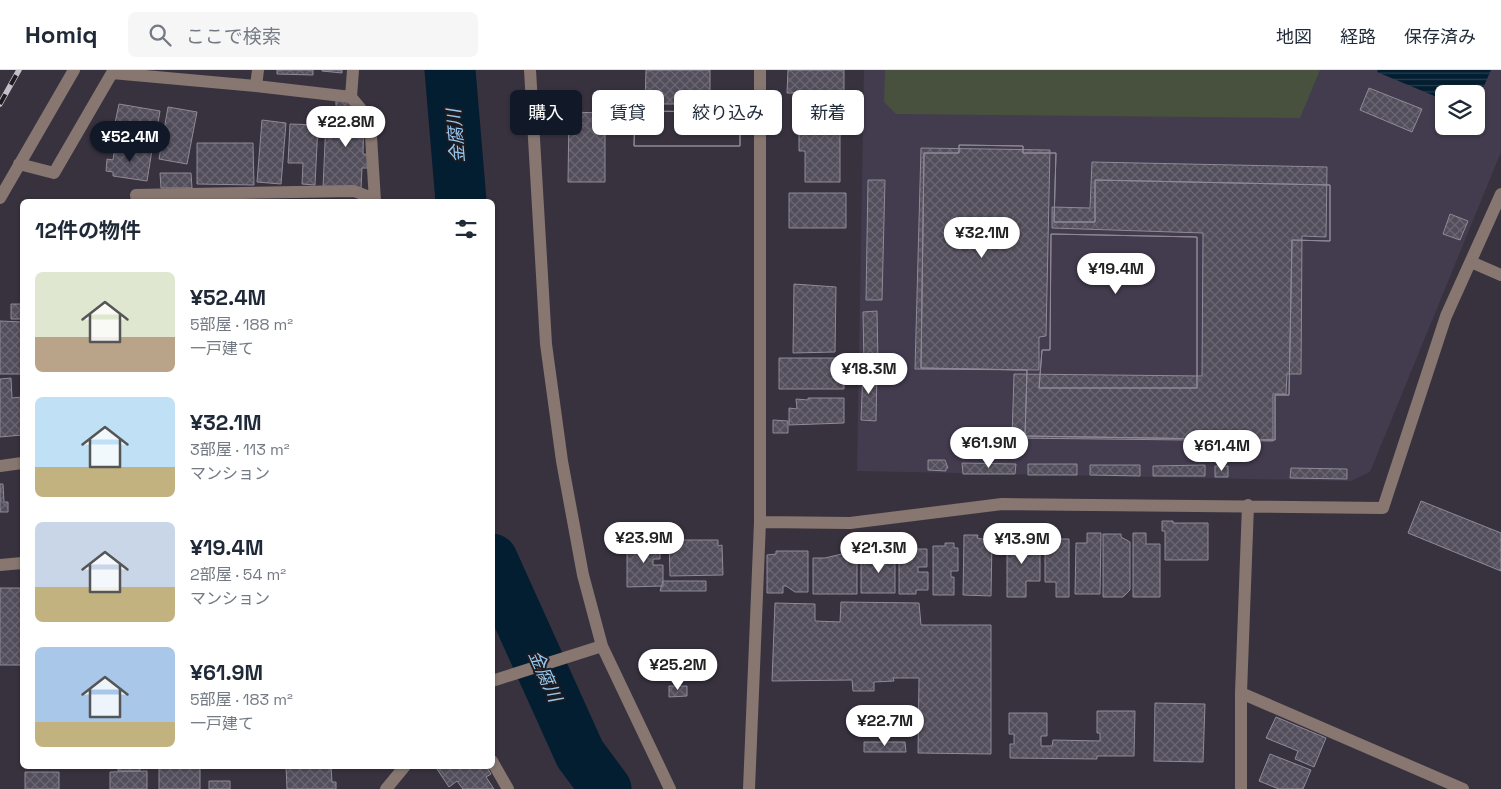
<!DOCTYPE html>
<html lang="ja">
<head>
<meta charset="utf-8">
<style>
	body { margin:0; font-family:"Space Grotesk","Noto Sans JP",sans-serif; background:#f6f6f7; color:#1f2937; height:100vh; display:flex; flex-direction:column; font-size:19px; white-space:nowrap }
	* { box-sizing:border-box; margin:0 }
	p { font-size:16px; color:#747a83 }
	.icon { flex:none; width:28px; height:28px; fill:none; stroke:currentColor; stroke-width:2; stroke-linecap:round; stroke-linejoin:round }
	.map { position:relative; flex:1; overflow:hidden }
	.panel { position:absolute; left:20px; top:129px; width:475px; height:570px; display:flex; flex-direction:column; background:#fff; border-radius:8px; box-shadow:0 1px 4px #0004 }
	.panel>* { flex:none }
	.banner { position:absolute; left:510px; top:20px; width:475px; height:45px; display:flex; gap:10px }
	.buttons { position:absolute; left:1435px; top:15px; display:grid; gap:10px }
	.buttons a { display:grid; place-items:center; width:50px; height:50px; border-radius:8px; background:#fff; box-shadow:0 1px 4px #0004; font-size:25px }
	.price { position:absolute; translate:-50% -42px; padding:0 11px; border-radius:18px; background:#fff; color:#222; font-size:16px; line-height:32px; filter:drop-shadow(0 1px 2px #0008) }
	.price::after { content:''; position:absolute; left:50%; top:30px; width:15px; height:11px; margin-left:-8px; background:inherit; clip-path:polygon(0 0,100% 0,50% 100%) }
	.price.active { background:#111827; color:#fff }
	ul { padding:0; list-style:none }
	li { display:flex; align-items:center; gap:15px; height:125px; padding:0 15px }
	li span { display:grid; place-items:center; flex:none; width:140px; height:100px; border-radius:8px; color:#555 }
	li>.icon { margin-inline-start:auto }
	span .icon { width:60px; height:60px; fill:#fffc; stroke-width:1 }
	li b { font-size:21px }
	h2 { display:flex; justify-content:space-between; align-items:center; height:60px; padding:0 15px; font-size:21px }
	.tag { padding:0 18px; border-radius:8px; background:#fff; box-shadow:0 1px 4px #0004; font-size:18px; line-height:45px }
	.tag.active { background:#111827; color:#fff }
	header { display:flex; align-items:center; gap:30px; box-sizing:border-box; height:70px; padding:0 25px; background:#fff; border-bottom:1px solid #e0e1e3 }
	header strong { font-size:24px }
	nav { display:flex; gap:28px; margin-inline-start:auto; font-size:18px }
	.search { width:350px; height:45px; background:#f6f6f7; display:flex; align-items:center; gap:12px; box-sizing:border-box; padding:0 18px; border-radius:8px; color:#747a83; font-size:19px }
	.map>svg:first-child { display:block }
</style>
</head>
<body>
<header>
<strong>Homiq</strong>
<div class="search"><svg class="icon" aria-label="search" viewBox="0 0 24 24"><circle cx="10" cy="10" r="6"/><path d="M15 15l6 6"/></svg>ここで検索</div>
<nav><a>地図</a><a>経路</a><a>保存済み</a></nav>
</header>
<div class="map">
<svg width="1501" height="719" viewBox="0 0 1501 719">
	<defs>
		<pattern id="water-rules" width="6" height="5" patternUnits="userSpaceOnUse" patternTransform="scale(1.25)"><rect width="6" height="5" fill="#031e31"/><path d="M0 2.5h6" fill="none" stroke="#273e4e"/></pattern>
		<pattern id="building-cross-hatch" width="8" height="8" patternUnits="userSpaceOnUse" patternTransform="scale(1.25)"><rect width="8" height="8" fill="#534e5b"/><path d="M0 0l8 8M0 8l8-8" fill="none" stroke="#6b6772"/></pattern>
	</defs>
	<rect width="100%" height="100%" fill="#38323f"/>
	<path fill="#433b4e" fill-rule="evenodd" d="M 864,0 L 1501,0 L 1501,82 L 1370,402 L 1351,411 L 857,401 ZM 1444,24 L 1476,24 L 1476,56 L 1444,56 Z"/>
	<path fill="#48513e" d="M 885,0 L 1320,0 L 1300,48 L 896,44 L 884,32 Z"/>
	<path fill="url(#water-rules)" d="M 1378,0 L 1491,0 L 1476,34 L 1476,24 L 1444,24 L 1444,30 L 1377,2 Z"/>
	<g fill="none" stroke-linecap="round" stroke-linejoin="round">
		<path stroke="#031e31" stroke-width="51" d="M 450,0 L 461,131
			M 492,489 L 580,684 L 606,719"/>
	</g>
	<path fill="url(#building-cross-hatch)" stroke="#8f8998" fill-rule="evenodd" d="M 277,0 L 313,0 L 313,5 L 277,4 Z
		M 322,0 L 342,0 L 342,3 L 322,1 Z
		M 646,0 L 710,0 L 710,30 L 696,30 L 696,34 L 645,34 Z
		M 788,0 L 844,0 L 844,24 L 787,23 Z
		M 1369,18 L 1422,39 L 1412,62 L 1360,40 Z
		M 336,29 L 359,30 L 359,46 L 364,47 L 363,84 L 375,85 L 374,98 L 362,98 L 361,119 L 323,118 L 326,50 L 336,50 Z
		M 119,34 L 160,41 L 154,76 L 108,68 L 111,52 L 115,53 Z
		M 168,37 L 197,42 L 187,94 L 159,89 Z
		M 635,41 L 740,42 L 740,76 L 634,76 Z
		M 635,41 L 740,42 L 740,76 L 634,76 Z
		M 569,42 L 605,43 L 605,112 L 568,112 Z
		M 799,42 L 840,42 L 840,112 L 805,112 L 805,81 L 799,81 Z
		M 262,50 L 286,53 L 281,114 L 257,112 Z
		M 290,54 L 318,55 L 315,115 L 302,114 L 303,93 L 288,93 Z
		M 197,73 L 253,73 L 254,115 L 197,114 Z
		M 115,75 L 152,80 L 147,111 L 113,106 L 113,102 L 106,101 L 107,89 L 113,90 Z
		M 959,75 L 1023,76 L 1023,83 L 1056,83 L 1054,152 L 1095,152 L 1095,110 L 1330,115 L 1330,171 L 1292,170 L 1289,325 L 1275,325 L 1275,370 L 1025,366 L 1027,300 L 921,298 L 924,83 L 959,83 ZM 1051,164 L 1197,167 L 1197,318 L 1039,318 L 1042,280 L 1050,280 Z
		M 959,75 L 1023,76 L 1023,83 L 1056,83 L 1054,152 L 1095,152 L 1095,110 L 1330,115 L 1330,171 L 1292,170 L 1289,325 L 1275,325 L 1275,370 L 1025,366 L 1027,300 L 921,298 L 924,83 L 959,83 Z
		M 921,78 L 1050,80 L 1046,266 L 1039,267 L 1039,300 L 915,299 Z
		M 1092,92 L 1327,97 L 1326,167 L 1302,166 L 1301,304 L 1287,304 L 1286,324 L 1273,324 L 1273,371 L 1012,368 L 1014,304 L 1202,306 L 1203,163 L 1052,158 L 1052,137 L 1090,138 Z
		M 160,103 L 191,103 L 192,118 L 161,118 Z
		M 868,110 L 885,110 L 882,230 L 866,230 Z
		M 789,123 L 846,123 L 846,158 L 789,158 Z
		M 1450,144 L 1468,151 L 1460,170 L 1443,164 Z
		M 1051,164 L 1197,167 L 1197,318 L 1039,318 L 1042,280 L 1050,280 Z
		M 794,214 L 836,217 L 835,282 L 793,283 Z
		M 11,234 L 22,234 L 22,249 L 11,249 Z
		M 877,241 L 878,294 L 864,294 L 863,242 Z
		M 0,251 L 22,252 L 22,304 L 0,304 Z
		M 779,288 L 844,288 L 844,319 L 779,319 Z
		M 863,299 L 877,299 L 876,351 L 861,350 Z
		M 11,308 L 12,328 L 22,327 L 22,365 L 0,367 L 0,309 Z
		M 808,328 L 844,328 L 844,353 L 789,355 L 789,338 L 797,339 L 796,329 L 808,330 Z
		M 773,350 L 788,351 L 788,363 L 773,363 Z
		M 928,390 L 945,390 L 948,398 L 946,398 L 946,401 L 928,400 Z
		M 962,393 L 1016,394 L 1015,404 L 963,404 Z
		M 1028,394 L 1077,394 L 1077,405 L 1028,405 Z
		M 1090,395 L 1140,395 L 1140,406 L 1090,405 Z
		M 1205,395 L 1205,406 L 1153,406 L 1153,396 Z
		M 1215,396 L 1228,396 L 1228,407 L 1215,407 Z
		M 1291,398 L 1347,399 L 1347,409 L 1290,408 Z
		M 0,414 L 3,414 L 4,432 L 8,432 L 8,442 L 0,442 Z
		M 1421,431 L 1501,463 L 1501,501 L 1408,463 Z
		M 1162,451 L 1173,451 L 1173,453 L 1208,453 L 1208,490 L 1165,490 L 1165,461 L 1162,461 Z
		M 1087,463 L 1101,463 L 1100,524 L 1075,524 L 1076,473 L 1087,473 Z
		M 1133,463 L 1146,463 L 1146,474 L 1160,474 L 1160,527 L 1133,527 Z
		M 1103,464 L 1121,464 L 1121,467 L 1130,472 L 1130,520 L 1123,527 L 1103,527 Z
		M 964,465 L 978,465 L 977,468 L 992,471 L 991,526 L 963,525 Z
		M 1007,468 L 1031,468 L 1031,470 L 1038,470 L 1038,480 L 1040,480 L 1040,511 L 1026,511 L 1026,527 L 1007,527 Z
		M 1045,469 L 1069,469 L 1069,527 L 1056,527 L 1056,512 L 1045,512 Z
		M 669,470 L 718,470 L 718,476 L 722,475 L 723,505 L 670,506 Z
		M 627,471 L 660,471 L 660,489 L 653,489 L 653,495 L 663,495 L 663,516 L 627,517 Z
		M 945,473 L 954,473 L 954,478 L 958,478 L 958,501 L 951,501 L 951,507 L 954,507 L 954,525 L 933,525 L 933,476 L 945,476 Z
		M 914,479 L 927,479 L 927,497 L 918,497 L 918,502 L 928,502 L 928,520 L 916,520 L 916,524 L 899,524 L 899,481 L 914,481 Z
		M 776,481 L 808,481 L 808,522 L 795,522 L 786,516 L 783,516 L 783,523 L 767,523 L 767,485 L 776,484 Z
		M 846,483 L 857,483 L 857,524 L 813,524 L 813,488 L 825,488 Z
		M 877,483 L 895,483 L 895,523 L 861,523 L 861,491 L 872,491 L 872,487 L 877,487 Z
		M 21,507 L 22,507 L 22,598 L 21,595 L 0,595 L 0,518 L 21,518 Z
		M 663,511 L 706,511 L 706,521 L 660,521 Z
		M 841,532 L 919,533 L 921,555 L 991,555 L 991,684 L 918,683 L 919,608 L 893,608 L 894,611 L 874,612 L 874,621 L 853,621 L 852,610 L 772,611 L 775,533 L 815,534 L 815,551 L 840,552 Z
		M 669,616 L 687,616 L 687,626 L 669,627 Z
		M 1155,633 L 1205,634 L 1203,692 L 1154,691 Z
		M 1097,641 L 1135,641 L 1134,686 L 1097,686 L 1097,689 L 1010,688 L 1010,674 L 1014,674 L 1014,664 L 1009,664 L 1009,643 L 1047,643 L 1047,666 L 1041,666 L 1041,676 L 1052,676 L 1053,670 L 1100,671 L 1100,663 L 1097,663 Z
		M 1276,647 L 1326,668 L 1314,697 L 1295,689 L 1298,681 L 1266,668 Z
		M 864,672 L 905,672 L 906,682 L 864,682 Z
		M 1270,684 L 1311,700 L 1303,719 L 1279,719 L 1259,711 Z
		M 118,696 L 140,696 L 140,701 L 118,701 Z
		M 159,696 L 200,696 L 200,719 L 159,719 Z
		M 286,696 L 331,696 L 332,712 L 336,712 L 336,719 L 287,719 Z
		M 435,696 L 486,696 L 491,704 L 486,707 L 494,719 L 463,719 L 457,711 L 449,717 Z
		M 147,701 L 147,719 L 110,719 L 110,702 Z
		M 25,702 L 59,702 L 59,719 L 25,719 Z
		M 209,711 L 230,711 L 230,719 L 209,719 Z"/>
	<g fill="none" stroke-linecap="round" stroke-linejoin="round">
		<path stroke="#877770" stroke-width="12" d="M 258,0 L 256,16 L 351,27
			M 353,0 L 351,27 L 370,50 L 375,131
			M 530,0 L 546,274 L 562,391 L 583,505 L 602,576 L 670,719
			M 19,94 L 54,103 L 112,3 L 256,16
			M 0,128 L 74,0
			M 137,131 L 136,125 L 354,121 L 375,129
			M 1471,192 L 1501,205
			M 0,396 L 22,393
			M 760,452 L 850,453 L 1002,434 L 1383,438 L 1446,246 L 1501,124
			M 0,495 L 22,493
			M 492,611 L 602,576
			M 1241,623 L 1463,719
			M 492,691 L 508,719
			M 386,719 L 405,696
			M 749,719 L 760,452 L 760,0
			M 1241,719 L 1241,623 L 1248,435"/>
		<g stroke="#c3c0c8" stroke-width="5.5">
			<path id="rail" d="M 0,34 L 19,0"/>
		</g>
		<use href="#rail" stroke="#1e1b21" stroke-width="4" stroke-dasharray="11" stroke-linecap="butt"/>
	</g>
	<g text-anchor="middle" stroke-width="4" stroke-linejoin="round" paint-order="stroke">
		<g font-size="18" font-style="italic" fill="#95caf3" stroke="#1e1b21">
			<text transform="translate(456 66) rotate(-95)" y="6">金腐川</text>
			<text transform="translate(545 606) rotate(66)" y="6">金腐川</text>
		</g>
	</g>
</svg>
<div class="buttons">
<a><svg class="icon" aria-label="layers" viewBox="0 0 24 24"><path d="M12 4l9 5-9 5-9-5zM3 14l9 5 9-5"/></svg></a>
</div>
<b class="price" style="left:346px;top:78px">¥22.8M</b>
<b class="price active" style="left:130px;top:93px">¥52.4M</b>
<b class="price" style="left:982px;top:189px">¥32.1M</b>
<b class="price" style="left:1116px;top:225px">¥19.4M</b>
<b class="price" style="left:869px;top:325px">¥18.3M</b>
<b class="price" style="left:989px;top:399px">¥61.9M</b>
<b class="price" style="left:1222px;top:402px">¥61.4M</b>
<b class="price" style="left:644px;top:494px">¥23.9M</b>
<b class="price" style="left:1022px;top:495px">¥13.9M</b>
<b class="price" style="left:879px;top:504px">¥21.3M</b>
<b class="price" style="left:678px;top:621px">¥25.2M</b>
<b class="price" style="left:885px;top:677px">¥22.7M</b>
<div class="banner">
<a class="tag active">購入</a>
<a class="tag">賃貸</a>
<a class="tag">絞り込み</a>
<a class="tag">新着</a>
</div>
<section class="panel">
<h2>12件の物件<svg class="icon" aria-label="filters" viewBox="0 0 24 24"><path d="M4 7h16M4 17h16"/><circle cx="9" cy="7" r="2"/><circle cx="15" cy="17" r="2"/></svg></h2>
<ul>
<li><span style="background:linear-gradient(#dfe7d0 65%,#b9a48a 0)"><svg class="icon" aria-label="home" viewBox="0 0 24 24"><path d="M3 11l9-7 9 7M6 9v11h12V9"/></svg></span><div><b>¥52.4M</b><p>5部屋 · 188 m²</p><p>一戸建て</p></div></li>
<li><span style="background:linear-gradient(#bfe0f5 70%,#c2b280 0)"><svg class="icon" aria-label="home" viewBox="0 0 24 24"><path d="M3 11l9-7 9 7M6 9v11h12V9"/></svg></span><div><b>¥32.1M</b><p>3部屋 · 113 m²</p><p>マンション</p></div></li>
<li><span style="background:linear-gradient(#c9d6e8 65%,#c2b280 0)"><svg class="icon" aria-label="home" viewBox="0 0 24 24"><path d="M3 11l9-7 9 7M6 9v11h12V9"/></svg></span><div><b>¥19.4M</b><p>2部屋 · 54 m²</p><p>マンション</p></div></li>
<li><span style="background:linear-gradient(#a9c7e8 75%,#c2b280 0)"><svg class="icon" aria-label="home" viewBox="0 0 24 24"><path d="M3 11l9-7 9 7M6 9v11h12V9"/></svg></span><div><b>¥61.9M</b><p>5部屋 · 183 m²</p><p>一戸建て</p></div></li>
</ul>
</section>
</div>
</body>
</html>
